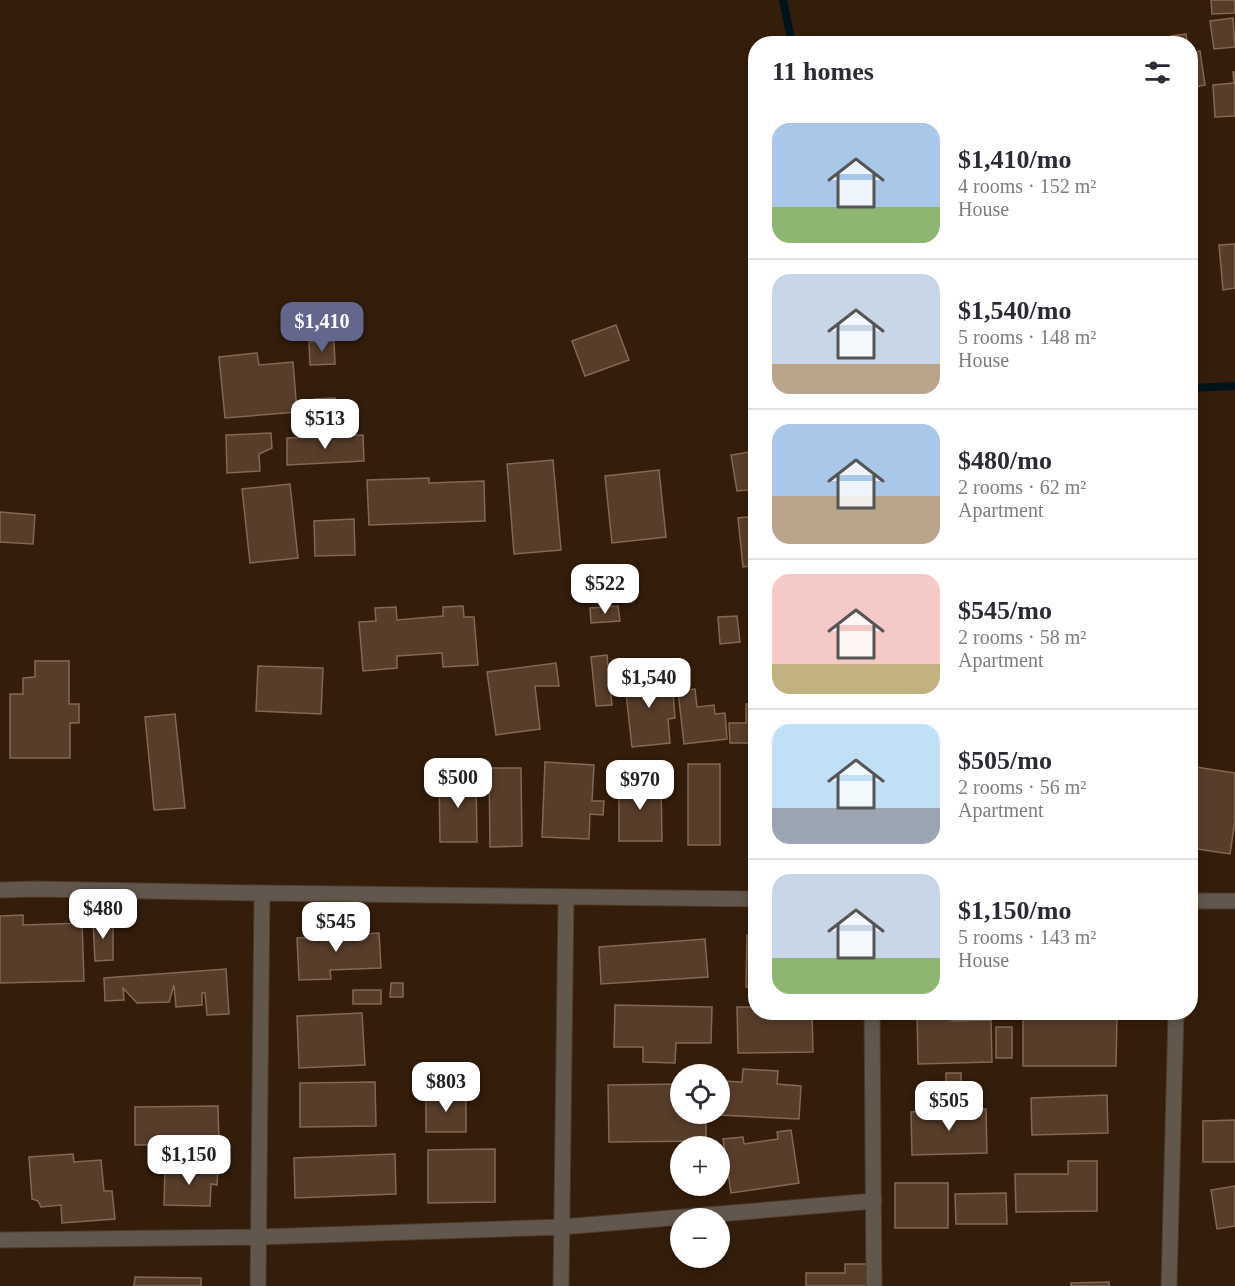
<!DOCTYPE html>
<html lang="en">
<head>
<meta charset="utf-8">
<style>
	body { margin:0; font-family:Georgia,serif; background:#f2f2f3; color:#2b2b33; height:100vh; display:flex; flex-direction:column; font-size:22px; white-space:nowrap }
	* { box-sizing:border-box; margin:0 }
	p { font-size:20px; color:#7c7c81 }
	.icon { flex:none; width:33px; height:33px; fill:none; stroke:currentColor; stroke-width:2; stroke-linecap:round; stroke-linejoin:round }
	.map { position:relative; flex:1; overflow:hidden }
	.side { position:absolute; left:748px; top:36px; width:450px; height:984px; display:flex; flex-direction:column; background:#fff; border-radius:24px; box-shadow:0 3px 9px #0003 }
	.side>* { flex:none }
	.buttons { position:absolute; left:670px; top:1064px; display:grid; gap:12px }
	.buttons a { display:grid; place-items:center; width:60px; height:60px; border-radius:50%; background:#fff; box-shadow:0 3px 9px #0003; font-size:30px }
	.price { position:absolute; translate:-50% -51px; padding:0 14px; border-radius:12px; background:#fff; color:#222; font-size:20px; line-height:39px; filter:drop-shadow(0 2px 3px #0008) }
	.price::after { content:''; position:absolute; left:50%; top:36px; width:18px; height:14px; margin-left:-9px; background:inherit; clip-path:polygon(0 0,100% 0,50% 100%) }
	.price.active { background:#63678d; color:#fff }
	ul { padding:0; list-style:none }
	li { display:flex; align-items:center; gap:18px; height:150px; padding:0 24px }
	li+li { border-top:2px solid #e1e1e2 }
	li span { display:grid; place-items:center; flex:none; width:168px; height:120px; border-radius:18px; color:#555 }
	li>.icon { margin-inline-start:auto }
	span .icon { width:72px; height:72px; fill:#fffc; stroke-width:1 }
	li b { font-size:26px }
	h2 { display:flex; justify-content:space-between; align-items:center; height:72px; padding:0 24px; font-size:26px }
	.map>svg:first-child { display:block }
</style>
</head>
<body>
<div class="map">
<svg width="1235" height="1286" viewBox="0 0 1235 1286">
	<rect width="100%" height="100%" fill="#341d0b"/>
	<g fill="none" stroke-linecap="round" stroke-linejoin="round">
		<path stroke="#00131b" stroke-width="8" d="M 783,0 L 792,44
			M 1191,388 L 1235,386"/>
	</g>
	<path fill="#573d2a" stroke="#846854" stroke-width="1.5" d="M 1211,0 L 1235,0 L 1235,13 L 1212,14 Z
		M 1233,18 L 1235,47 L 1214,49 L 1210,21 Z
		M 1186,34 L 1187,44 L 1172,44 L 1171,36 Z
		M 1200,51 L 1205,85 L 1191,88 L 1191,53 Z
		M 1233,72 L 1235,72 L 1235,116 L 1215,117 L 1213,85 L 1234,83 Z
		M 1235,244 L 1235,288 L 1223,290 L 1219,245 Z
		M 616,325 L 629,360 L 585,376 L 572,341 Z
		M 334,341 L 335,364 L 310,365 L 309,342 Z
		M 257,353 L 259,365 L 293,362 L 297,412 L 225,418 L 219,357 Z
		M 335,398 L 336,423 L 314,424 L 314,399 Z
		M 271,433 L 272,448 L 259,454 L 260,471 L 227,473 L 226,435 Z
		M 363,435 L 364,461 L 287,465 L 287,438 Z
		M 756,451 L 756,489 L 737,491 L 731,455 Z
		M 553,460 L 561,550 L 514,554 L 507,464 Z
		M 659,470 L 666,537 L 612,543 L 605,476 Z
		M 429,478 L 429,483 L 484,481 L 485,521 L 369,525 L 367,480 Z
		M 290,484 L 298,558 L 250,563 L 242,489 Z
		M 0,512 L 35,515 L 33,544 L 0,542 Z
		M 756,516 L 756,565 L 743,567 L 738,518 Z
		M 354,519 L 355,555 L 315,556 L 314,521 Z
		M 463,606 L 464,617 L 474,617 L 478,665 L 443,667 L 442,653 L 397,656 L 397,668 L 363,671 L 359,622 L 376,621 L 375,608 L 396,607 L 397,620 L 443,616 L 443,607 Z
		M 618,606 L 620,621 L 591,623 L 590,608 Z
		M 737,616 L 740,642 L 720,644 L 718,617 Z
		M 607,655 L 612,705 L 596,706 L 591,657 Z
		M 35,661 L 69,661 L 69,704 L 79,704 L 79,723 L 70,723 L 70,758 L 10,758 L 10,694 L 23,694 L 23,678 L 35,677 Z
		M 556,663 L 559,686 L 535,686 L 540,729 L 496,735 L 487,672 Z
		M 258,666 L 323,668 L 321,714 L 256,711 Z
		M 663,672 L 665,692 L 673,691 L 675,718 L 668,719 L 670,743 L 632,747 L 624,676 Z
		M 695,689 L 697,707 L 714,705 L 715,714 L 725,713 L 727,739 L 684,744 L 678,691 Z
		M 746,704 L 756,704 L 756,743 L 730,743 L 729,723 L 746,723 Z
		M 175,714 L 185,808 L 154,810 L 145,717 Z
		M 545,762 L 594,765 L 592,801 L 604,801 L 603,815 L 590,814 L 589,839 L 542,837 Z
		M 688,764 L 720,764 L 720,845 L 688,845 Z
		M 1196,767 L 1235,773 L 1235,820 L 1230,854 L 1191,848 L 1191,795 Z
		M 489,768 L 521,768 L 522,846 L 490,847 Z
		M 439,776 L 476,776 L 477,842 L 440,842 Z
		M 661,780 L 662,841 L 619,841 L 619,781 Z
		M 23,915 L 23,925 L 82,923 L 84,981 L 0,983 L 0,916 Z
		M 93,921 L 113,921 L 113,960 L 95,961 Z
		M 318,923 L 334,923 L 335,936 L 379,933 L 381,968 L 330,970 L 331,979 L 299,980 L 297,938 L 319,937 Z
		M 747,935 L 756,935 L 756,988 L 746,987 Z
		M 705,939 L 708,977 L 601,984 L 599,947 Z
		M 226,969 L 229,1014 L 207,1015 L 205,993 L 202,993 L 202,1005 L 176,1007 L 174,985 L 169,1002 L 137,1003 L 123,988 L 124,1000 L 105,1001 L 104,978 Z
		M 391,983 L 403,983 L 403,997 L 390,997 Z
		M 353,990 L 381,990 L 381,1004 L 353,1004 Z
		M 615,1005 L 712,1007 L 711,1043 L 676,1043 L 675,1063 L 643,1062 L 643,1047 L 614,1047 Z
		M 737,1007 L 756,1007 L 756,1012 L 812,1012 L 813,1052 L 738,1053 Z
		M 917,1012 L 952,1012 L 952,1021 L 991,1020 L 992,1062 L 918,1064 Z
		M 1055,1012 L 1078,1012 L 1078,1015 L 1117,1015 L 1116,1066 L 1023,1066 L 1023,1016 L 1055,1017 Z
		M 362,1013 L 365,1065 L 299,1068 L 297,1016 Z
		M 996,1027 L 1012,1027 L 1012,1058 L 996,1058 Z
		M 743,1069 L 778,1071 L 777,1084 L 801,1086 L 799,1119 L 719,1115 L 722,1081 L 742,1082 Z
		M 946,1073 L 961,1073 L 961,1084 L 946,1084 Z
		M 375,1082 L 376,1126 L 300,1127 L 300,1083 Z
		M 681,1084 L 681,1113 L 706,1113 L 706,1141 L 609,1142 L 608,1085 Z
		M 426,1094 L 466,1094 L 466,1132 L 426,1132 Z
		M 1107,1095 L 1108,1133 L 1032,1135 L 1031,1098 Z
		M 218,1106 L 219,1144 L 135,1145 L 135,1107 Z
		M 986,1109 L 987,1153 L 912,1155 L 911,1112 Z
		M 1235,1120 L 1235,1162 L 1203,1162 L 1203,1121 Z
		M 791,1130 L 799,1183 L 731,1193 L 723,1139 L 743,1137 L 744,1144 L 778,1139 L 777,1132 Z
		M 495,1149 L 495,1202 L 428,1203 L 428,1150 Z
		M 73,1154 L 74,1162 L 101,1160 L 104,1191 L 112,1191 L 115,1219 L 62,1223 L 61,1205 L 41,1207 L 38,1201 L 32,1199 L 29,1157 Z
		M 395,1154 L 396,1194 L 295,1198 L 294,1158 Z
		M 1068,1161 L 1097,1161 L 1097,1211 L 1016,1212 L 1015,1174 L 1068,1174 Z
		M 165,1166 L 218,1168 L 217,1185 L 211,1184 L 210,1206 L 164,1205 Z
		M 895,1183 L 948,1183 L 948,1228 L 895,1228 Z
		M 1235,1186 L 1235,1226 L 1217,1229 L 1211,1190 Z
		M 1006,1193 L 1007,1224 L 956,1224 L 955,1194 Z
		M 845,1264 L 868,1264 L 868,1286 L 806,1286 L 806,1273 L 845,1273 Z
		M 135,1277 L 201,1278 L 201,1286 L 134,1286 Z
		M 1109,1282 L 1109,1286 L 1071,1286 L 1071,1283 Z"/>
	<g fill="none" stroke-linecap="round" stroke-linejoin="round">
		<g stroke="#4f3928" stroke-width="17">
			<path id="minor" d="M 0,890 L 34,889 L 262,893 L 756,899
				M 1191,901 L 1235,901
				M 872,1012 L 874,1286
				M 0,1240 L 258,1237 L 562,1227 L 874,1201
				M 258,1286 L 262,893
				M 561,1286 L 566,898
				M 1169,1286 L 1176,1012"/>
		</g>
		<use href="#minor" stroke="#61574c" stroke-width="15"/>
	</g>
</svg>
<div class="buttons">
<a><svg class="icon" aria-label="locate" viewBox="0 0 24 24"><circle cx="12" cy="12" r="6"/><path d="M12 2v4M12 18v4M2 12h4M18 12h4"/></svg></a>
<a>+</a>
<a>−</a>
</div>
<b class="price active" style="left:322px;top:353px">$1,410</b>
<b class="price" style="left:325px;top:450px">$513</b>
<b class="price" style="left:605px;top:615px">$522</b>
<b class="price" style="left:649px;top:709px">$1,540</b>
<b class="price" style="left:458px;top:809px">$500</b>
<b class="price" style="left:640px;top:811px">$970</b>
<b class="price" style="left:103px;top:940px">$480</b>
<b class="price" style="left:336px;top:953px">$545</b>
<b class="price" style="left:446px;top:1113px">$803</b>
<b class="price" style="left:949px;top:1132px">$505</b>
<b class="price" style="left:189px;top:1186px">$1,150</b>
<section class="side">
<h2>11 homes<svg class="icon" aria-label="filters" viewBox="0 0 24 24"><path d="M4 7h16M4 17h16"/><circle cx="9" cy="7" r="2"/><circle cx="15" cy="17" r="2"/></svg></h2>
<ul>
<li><span style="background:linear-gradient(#a9c7e8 70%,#8fb573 0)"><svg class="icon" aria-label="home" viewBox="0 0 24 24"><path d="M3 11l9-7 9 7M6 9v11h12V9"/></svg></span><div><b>$1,410/mo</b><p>4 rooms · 152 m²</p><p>House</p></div></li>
<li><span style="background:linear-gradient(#c9d6e8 75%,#b9a48a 0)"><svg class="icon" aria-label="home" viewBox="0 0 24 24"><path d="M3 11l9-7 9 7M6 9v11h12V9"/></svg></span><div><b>$1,540/mo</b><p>5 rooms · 148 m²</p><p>House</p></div></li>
<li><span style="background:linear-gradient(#a9c7e8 60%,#b9a48a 0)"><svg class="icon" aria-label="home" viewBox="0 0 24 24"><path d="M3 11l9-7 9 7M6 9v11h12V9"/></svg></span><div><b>$480/mo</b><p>2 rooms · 62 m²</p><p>Apartment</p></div></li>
<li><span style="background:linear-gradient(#f6c9c9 75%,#c2b280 0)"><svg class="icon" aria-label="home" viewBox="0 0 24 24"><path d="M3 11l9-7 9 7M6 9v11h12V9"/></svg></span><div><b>$545/mo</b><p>2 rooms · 58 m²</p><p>Apartment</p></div></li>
<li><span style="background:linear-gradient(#bfe0f5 70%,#9aa5b1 0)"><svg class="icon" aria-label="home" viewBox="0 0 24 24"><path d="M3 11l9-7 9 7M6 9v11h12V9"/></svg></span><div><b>$505/mo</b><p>2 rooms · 56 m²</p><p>Apartment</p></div></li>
<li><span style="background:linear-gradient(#c9d6e8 70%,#8fb573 0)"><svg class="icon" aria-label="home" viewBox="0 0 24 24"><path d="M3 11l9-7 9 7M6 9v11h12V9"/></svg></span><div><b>$1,150/mo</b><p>5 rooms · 143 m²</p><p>House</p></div></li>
</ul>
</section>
</div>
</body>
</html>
